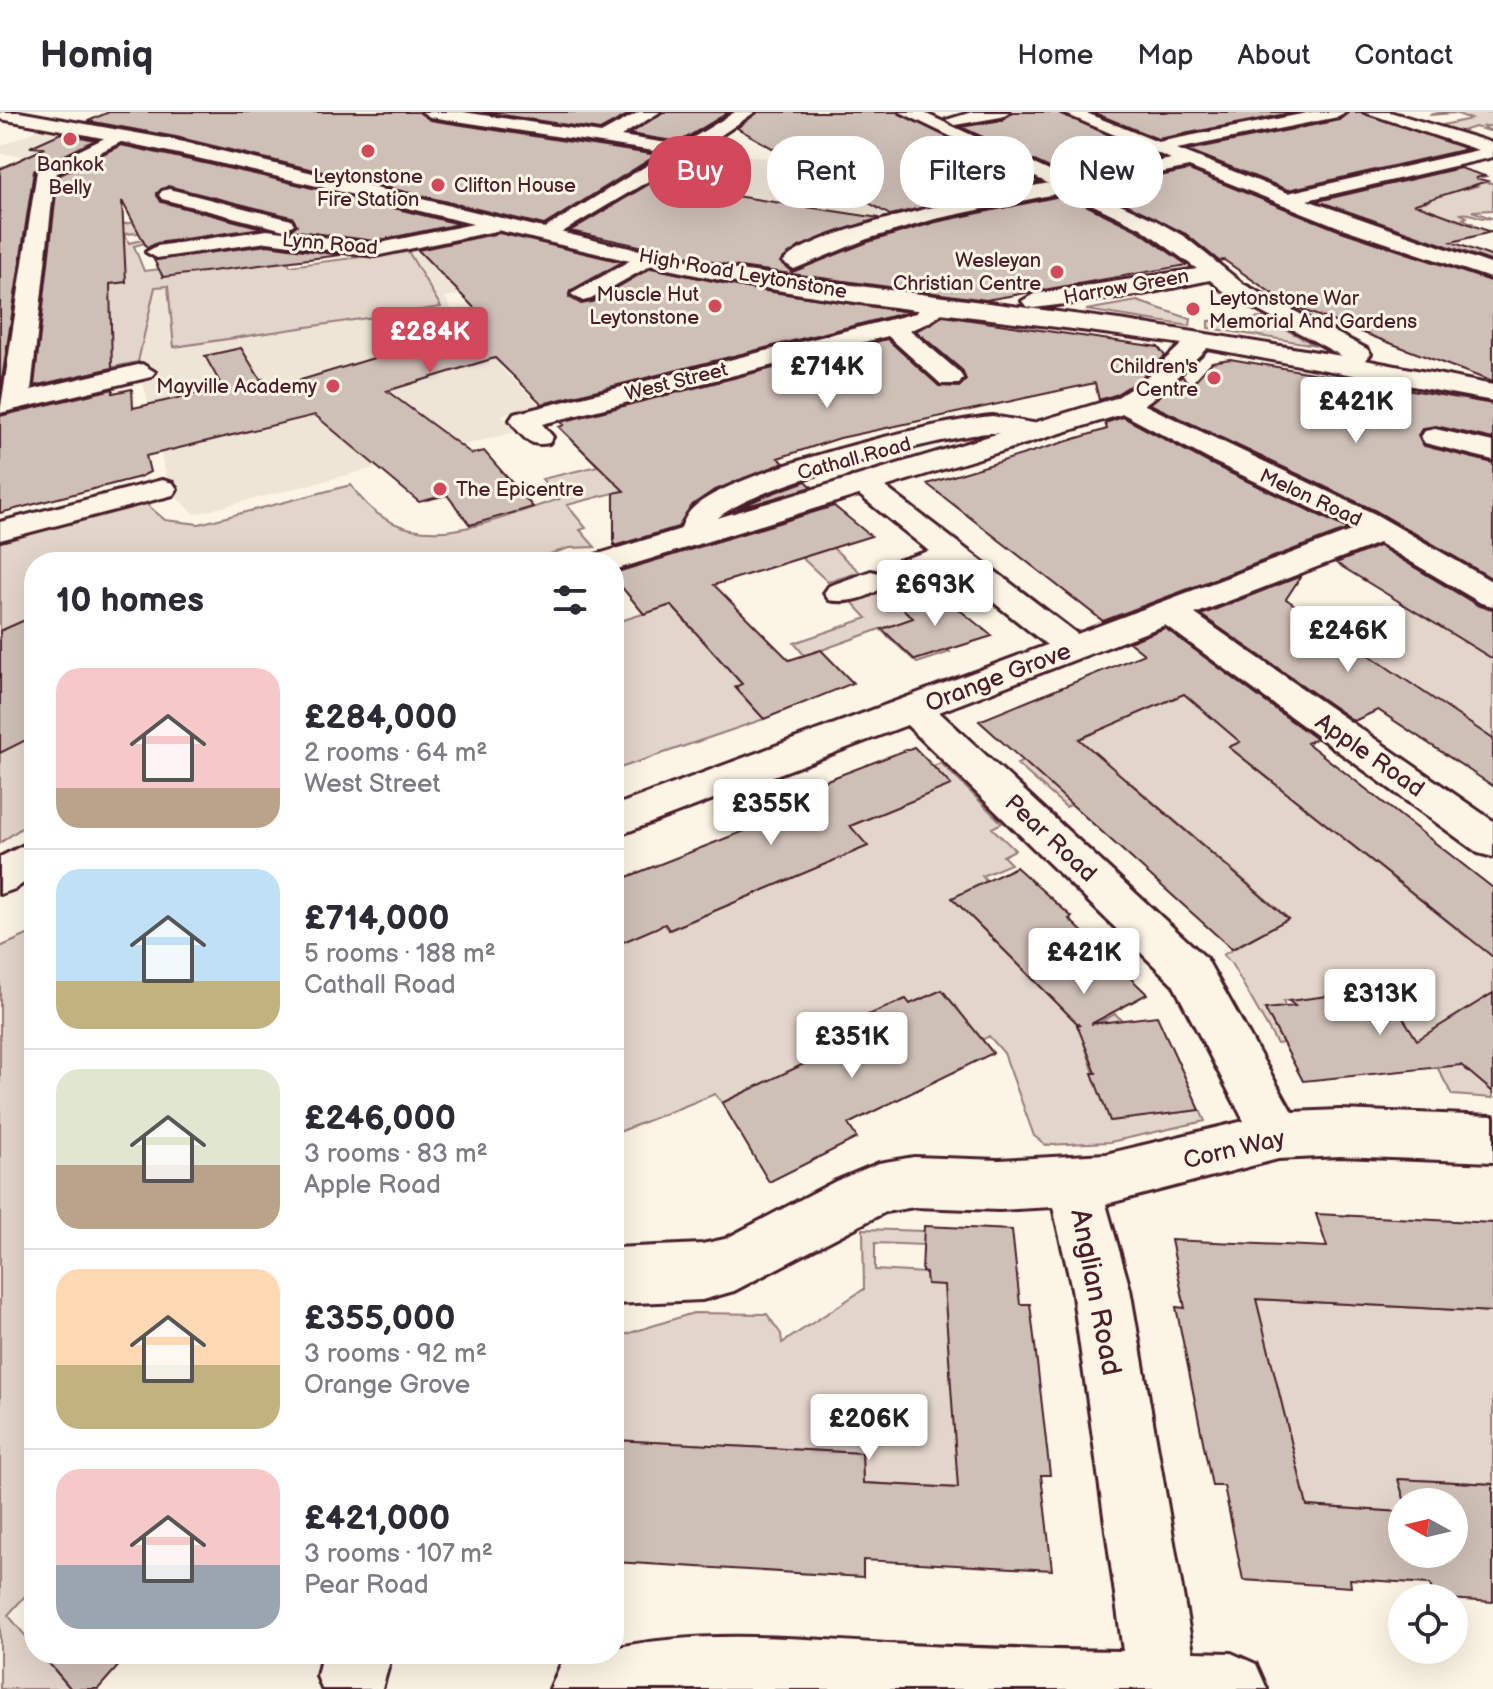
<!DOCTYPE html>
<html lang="en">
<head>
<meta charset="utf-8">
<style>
	body { margin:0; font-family:"Balsamiq Sans",sans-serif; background:#f2f2f3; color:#2b2b33; height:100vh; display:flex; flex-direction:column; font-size:30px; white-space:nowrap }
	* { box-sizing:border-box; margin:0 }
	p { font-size:26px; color:#7c7c81 }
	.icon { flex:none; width:44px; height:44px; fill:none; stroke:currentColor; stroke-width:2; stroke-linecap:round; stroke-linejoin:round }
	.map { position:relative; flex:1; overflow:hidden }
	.sheet { position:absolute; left:24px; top:440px; width:600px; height:1112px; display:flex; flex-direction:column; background:#fff; border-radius:32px; box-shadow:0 8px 32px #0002 }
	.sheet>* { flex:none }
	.top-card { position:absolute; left:648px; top:24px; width:724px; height:72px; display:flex; gap:16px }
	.needle { width:52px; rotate:278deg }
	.fabs { position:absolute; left:1388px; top:1376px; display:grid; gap:16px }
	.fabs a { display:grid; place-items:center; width:80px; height:80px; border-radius:50%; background:#fff; box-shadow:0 8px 32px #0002; font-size:40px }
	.price { position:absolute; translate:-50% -68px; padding:0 18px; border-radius:8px; background:#fff; color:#222; font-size:26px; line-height:52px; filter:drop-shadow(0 2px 4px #0008) }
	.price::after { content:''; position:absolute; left:50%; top:48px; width:24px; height:18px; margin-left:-12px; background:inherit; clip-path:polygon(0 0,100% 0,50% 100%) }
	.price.active { background:#d1495b; color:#fff }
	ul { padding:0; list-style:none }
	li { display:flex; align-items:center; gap:24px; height:200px; padding:0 32px }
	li+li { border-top:2px solid #e1e1e2 }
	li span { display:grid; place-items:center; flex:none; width:224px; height:160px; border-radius:24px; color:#555 }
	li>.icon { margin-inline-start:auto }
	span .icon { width:96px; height:96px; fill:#fffc; stroke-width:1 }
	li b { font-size:34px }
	h2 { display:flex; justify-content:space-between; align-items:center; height:96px; padding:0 32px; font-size:34px }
	.pill { padding:0 28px; border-radius:32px; background:#fff; box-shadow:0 8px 32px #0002; font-size:28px; line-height:72px }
	.pill.active { background:#d1495b; color:#fff }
	header { display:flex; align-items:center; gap:48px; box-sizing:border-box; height:112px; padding:0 40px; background:#fff; border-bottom:2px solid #e1e1e2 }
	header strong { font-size:38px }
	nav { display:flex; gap:44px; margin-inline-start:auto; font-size:28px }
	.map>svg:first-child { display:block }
</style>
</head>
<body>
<header>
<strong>Homiq</strong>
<nav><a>Home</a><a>Map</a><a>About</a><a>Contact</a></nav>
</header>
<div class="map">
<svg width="1493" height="1577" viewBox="0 0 1493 1577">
	<rect width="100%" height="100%" fill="#fcf5e5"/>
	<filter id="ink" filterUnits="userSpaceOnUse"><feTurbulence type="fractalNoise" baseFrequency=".0125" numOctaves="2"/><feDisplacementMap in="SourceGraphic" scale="16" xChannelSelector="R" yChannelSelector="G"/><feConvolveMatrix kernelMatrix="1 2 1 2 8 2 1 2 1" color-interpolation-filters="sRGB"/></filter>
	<g filter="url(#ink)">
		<path fill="#eee5d7" d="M 40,17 L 97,25 L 54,46 L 0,42 L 0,34 Z
			M 706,37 L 963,77 L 992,82 L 920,94 L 861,110 L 798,135 L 797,139 L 765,156 L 587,115 Z
			M 499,119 L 574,141 L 464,168 L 459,183 L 445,185 L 452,198 L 522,187 L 561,185 L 586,189 L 646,157 L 719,173 L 500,255 L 540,293 L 501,303 L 519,319 L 195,402 L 170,380 L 138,250 L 155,175 L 352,149 Z"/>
		<path fill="#e2d5ca" stroke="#967a7a" stroke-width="2" d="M 1443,0 L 1493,0 L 1493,14 L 1482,14 L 1493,20 L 1475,15 L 1461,19 L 1477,24 L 1473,25 L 1438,14 L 1471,7 L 1455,1 L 1429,3 Z
			M 1463,69 L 1493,71 L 1493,98 L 1472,99 L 1491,106 C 1480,109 1471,99 1461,102 L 1467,105 L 1463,107 L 1472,111 L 1398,118 L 1416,126 L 1412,127 L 1336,99 L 1358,104 L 1428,89 L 1410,82 L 1434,76 L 1454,80 L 1451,78 L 1452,71 L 1467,77 L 1477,74 Z
			M 118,82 L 118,113 L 209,97 L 261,110 L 226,116 L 124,122 L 129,131 L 142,128 L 145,131 L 134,134 L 144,159 L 161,157 L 162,165 L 285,143 L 290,154 L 408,139 L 441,195 L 174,235 L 168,174 L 155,175 L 138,250 L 103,257 L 86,162 Z
			M 1137,189 L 1191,207 L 1190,214 L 1086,198 Z
			M 1263,206 L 1316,233 L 1208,216 L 1208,209 Z
			M 896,228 L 923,248 L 920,252 L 946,276 L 968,270 L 962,265 L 981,258 L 996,246 L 969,237 L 983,228 L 1016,237 L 1004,247 L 1017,253 L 1011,257 L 1041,270 L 1011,278 L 1001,272 L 934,287 L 913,287 L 805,312 L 727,336 L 625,378 L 567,393 L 586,416 L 580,418 L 595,435 L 569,436 L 526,450 L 34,450 L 34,707 L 0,731 L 0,430 L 144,390 L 165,408 L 199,412 L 351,373 C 404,453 486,410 559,387 L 542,367 L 598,354 L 574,330 L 616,319 L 620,322 L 882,253 L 879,250 L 909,241 L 891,230 Z
			M 771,417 L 824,428 L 860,460 L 828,470 Z
			M 880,476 L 950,540 L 917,551 L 880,517 L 805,544 L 794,531 L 867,506 L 852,490 Z
			M 1422,486 L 1441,515 L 1493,547 L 1493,627 L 1328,520 L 1358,508 L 1369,515 L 1386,508 L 1375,500 L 1387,495 L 1393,498 Z
			M 671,493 L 742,572 L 735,575 L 764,607 L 614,658 L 614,511 Z
			M 1183,581 L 1189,586 L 1202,581 L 1273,616 L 1230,636 L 1467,825 L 1493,810 L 1493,881 L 1427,922 L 1493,980 L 1493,986 L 1452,983 L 1434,949 L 1430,949 L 1381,871 L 1332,877 L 1338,888 L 1283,889 L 1285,895 L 1265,897 L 1283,931 L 1277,932 L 1231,851 L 1223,843 L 1288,806 L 1132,672 L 1117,679 L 1112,674 L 1066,695 L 1017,652 Z
			M 941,651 L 1002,711 L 992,716 L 1015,738 L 1003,744 L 1011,752 L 982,764 L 987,770 L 953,787 L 1084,918 L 1115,902 L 1129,914 L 1084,931 L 1110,1009 L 1200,998 L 1205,1009 L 1110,1030 L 1046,1033 L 1034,1024 L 1004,941 L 989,924 L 982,928 L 942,878 L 910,892 L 905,887 L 886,896 L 861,915 L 855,908 L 810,928 L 814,936 L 801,942 L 806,951 L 722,991 L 715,982 L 614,1022 L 614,834 L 633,763 L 670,818 L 813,757 L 820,744 L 827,751 L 867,734 L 850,714 L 950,673 L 933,654 Z
			M 34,820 L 34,1474 L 8,1503 L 34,1534 L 34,1542 L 41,1542 L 71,1577 L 0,1577 L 0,835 Z
			M 863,1117 L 924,1119 L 924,1133 L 875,1131 L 875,1158 L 926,1161 L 945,1173 L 959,1376 L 863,1371 L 862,1341 L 614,1328 L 614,1226 L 693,1201 L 767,1202 L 781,1222 L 782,1231 L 864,1177 Z
			M 1255,1187 L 1493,1200 L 1493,1372 L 1399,1367 L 1405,1390 L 1402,1400 L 1306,1394 Z"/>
		<path fill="#cfc0b7" stroke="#4a1f2b" stroke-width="2" d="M 109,0 L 419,0 L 430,8 L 657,43 L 544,113 L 176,25 L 88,9 Z
			M 483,0 L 633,0 L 600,18 Z
			M 663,0 L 729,0 L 679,30 L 630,22 Z
			M 758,0 L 897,0 L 1039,70 L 890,103 L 737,16 Z
			M 1012,0 L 1058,0 L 1161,46 L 1083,62 L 1078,69 L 961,15 L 1002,8 Z
			M 1092,0 L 1296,0 L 1158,27 Z
			M 1349,0 L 1361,0 L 1467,37 L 1288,78 L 1188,38 L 1339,8 Z
			M 61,21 L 95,28 L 34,59 L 0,281 L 0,57 L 45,36 L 30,35 Z
			M 121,33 L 259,63 L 459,112 L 375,129 L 290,118 L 297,113 L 292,105 L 168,74 L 157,81 L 161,90 L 262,116 L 157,131 L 147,136 L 122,89 L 126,170 L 110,172 L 112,256 L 34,274 L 58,64 Z
			M 1460,56 L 1485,64 L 1476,66 L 1487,69 L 1415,92 L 1491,120 L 1452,130 L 1493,145 L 1493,150 L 1318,89 Z
			M 1189,58 L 1338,118 L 1493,170 L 1493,270 L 1287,192 L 1224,148 L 1219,149 L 1186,122 L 1096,77 Z
			M 651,71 L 879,106 L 799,135 L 780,150 L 792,160 L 868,130 L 936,110 L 1065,83 L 1139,119 L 1187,153 L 986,188 L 732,154 L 570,119 Z
			M 499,121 L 622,150 L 570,179 L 569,185 L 581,192 L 592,190 L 651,156 L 751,177 L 908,200 L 542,292 L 495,246 L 387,279 L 472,342 L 484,339 L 533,395 L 470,413 L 447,383 L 419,390 L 315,303 L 146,344 L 150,360 L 140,365 L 0,401 L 0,304 L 113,277 L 113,281 L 132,277 L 133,296 L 223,276 L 205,244 L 241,236 L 260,267 L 264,267 L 271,277 L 417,233 L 484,206 L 418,138 Z
			M 267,133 L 341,143 L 163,165 L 154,148 Z
			M 943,204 L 1158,235 L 1165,244 L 1139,268 L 1115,283 L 1099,288 L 1095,271 L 840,326 L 778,346 L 784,351 L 713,379 L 691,394 L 678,415 L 614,434 L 614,381 L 624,379 L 559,315 L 564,313 L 561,310 L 887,227 L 939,274 L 959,275 L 966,268 L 962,258 L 916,219 Z
			M 1230,247 L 1493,292 L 1493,327 L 1436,314 L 1424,316 L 1418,323 L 1424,334 L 1493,351 L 1493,467 L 1376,399 L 1150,292 L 1182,264 L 1191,273 L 1212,250 Z
			M 1123,305 L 1209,351 L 1348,417 L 1103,509 L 927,372 L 1107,317 L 1105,311 Z
			M 806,369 L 812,375 L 737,397 L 765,384 Z
			M 834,394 L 871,424 L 714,473 L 789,548 L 821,538 L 853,571 L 764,607 L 735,575 L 742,572 L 671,493 L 644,502 L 614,466 L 614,461 Z
			M 1379,434 L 1479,494 L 1493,497 L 1493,547 L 1336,451 Z
			M 1301,464 L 1286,487 L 1493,627 L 1493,674 L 1378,598 L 1354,609 L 1201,503 Z
			M 940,482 L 992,524 L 915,548 L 882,517 L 913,506 L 901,495 Z
			M 34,504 L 34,624 L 0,641 L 0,519 Z
			M 1165,516 L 1316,627 L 1307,631 L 1493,776 L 1493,845 L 1229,635 L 1240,630 L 1184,582 L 1079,627 L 1288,807 L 1232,837 L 979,609 L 1144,542 L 1129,530 Z
			M 914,635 L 951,673 L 850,714 L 868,734 L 669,818 L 665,812 L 614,834 L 614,770 L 770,709 L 766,703 L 822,681 L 814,673 Z
			M 1016,755 L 1072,805 L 1069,807 L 1147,882 L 1091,912 L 1157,904 L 1200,998 L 1110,1009 L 1092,961 L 1096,961 L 1077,913 L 1079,913 L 952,786 Z
			M 1381,871 L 1417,928 L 1493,881 L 1493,980 L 1461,953 L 1303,969 L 1265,897 L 1295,894 L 1289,889 L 1336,883 L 1332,877 Z
			M 942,878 L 993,941 L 848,1012 L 857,1026 L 769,1070 L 722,991 L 806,951 L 801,942 L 814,936 L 809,928 L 906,887 L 910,892 Z
			M 1316,1102 L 1493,1111 L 1493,1200 L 1256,1187 L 1307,1394 L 1402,1400 L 1402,1442 L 1454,1442 L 1454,1390 L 1405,1390 L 1398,1367 L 1493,1372 L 1493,1490 L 1434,1486 L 1430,1472 L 1350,1467 L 1351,1475 L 1243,1468 L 1224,1374 L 1212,1374 L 1176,1195 L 1185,1196 L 1171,1128 L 1327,1135 Z
			M 924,1114 L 1012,1118 L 1020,1192 L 1030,1192 L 1035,1233 L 1050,1363 L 1041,1363 L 1052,1458 L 863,1448 L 863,1465 L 614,1450 L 614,1328 L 862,1341 L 863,1371 L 958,1376 L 944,1173 L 927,1172 L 926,1161 L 922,1160 Z
			M 41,1542 L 129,1542 L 98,1577 L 71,1577 Z"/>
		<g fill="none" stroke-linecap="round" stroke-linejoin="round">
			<g stroke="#4a1f2b" stroke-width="6">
				<path id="street" d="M 422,0 L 463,0 L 601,21 L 639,0 L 660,0 L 621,24 L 681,33 L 735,0 L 755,0 L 692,43 L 549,128 L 542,126 L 538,122 L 542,118 L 667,41 L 430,5 Z
					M 972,0 L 1009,0 L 1001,5 L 955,13 L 946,8 Z
					M 1061,0 L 1084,0 L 1158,30 L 1312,0 L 1346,0 L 1338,5 L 1177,37 L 1288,81 L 1478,38 L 1364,0 L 1390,0 L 1493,31 L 1493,45 L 1307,88 L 1493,153 L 1493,167 L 1339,115 L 1189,55 L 1091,75 L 1084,73 L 1081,69 L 1084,65 L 1171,47 Z
					M 117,20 L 123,21 L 123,29 L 55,62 L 31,278 L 142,252 L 155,260 L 151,265 L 0,301 L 37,59 Z
					M 1067,68 L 1074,70 L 1077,74 L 1074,78 L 935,107 L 867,127 L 794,157 L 783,150 C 809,116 1018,76 1067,68 Z
					M 169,77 L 291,108 L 294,112 L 284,118 L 162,87 L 159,83 L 162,79 Z
					M 503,106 L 513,112 L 510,116 L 375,144 L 267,130 L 157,146 L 146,140 L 157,134 L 267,118 L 375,132 Z
					M 647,139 L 655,141 L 658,146 L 655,151 L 591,187 L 583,189 L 571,182 Z
					M 938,185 L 946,187 L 950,192 C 938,207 928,212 910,218 L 959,260 L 963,266 L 959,272 L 941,272 L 888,224 L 542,312 L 553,325 L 549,331 C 529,336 521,323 510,308 L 514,302 L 916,201 L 930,187 Z
					M 1126,284 L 1375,402 L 1493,470 L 1493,494 L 1481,491 L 1379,431 L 1195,502 L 1493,709 L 1493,745 L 1478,741 L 1165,513 L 939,600 L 1206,846 L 1292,1000 L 1340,998 L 1493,1004 L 1493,1050 L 1340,1044 L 1278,1047 L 1106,1092 L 1130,1177 L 1193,1540 L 1231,1541 L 1256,1552 L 1267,1577 L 550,1577 L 561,1552 L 585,1542 L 614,1542 L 614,1536 C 710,1516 810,1528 908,1533 C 979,1537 1051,1538 1123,1539 L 1072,1177 L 1053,1095 L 999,1098 L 914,1095 L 885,1100 L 734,1179 L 702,1188 L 614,1192 L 614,1136 L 702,1132 L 725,1127 L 836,1069 L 879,1051 L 914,1045 L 999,1048 L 1106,1042 L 1244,1009 L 1173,872 L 907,613 L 614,725 L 614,694 L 1047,533 L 948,454 L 906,467 L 894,464 L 890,457 L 894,450 L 929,439 L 852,377 L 847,371 L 852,365 L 872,365 L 1077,522 L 1356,417 L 1210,348 L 1116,298 L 1113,292 L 1116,286 Z
					M 992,304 L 1044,313 L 1048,319 L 1044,325 C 1026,329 1008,320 989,321 C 943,324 744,376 716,408 C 711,413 710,423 705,430 L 683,430 L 678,423 C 682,414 685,403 693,396 C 732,359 935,309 992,304 Z
					M 1435,317 L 1493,330 L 1493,348 L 1425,331 L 1421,325 L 1425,319 Z
					M 162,368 L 173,371 L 177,377 L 173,383 L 0,428 L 0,410 Z
					M 871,459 L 883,462 L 887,469 C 877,485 847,492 829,488 L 824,481 L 829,474 Z
					M 322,1542 L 392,1542 L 382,1577 L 322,1577 L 317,1564 Z"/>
			</g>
			<g stroke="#4a1f2b" stroke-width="6">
				<path id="secondary" d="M 0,0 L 19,0 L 175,28 L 606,131 L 731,157 L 1126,209 L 1342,244 L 1227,182 L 1210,168 L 1143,182 L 1034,196 L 1026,194 L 1022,189 L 1034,182 L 1197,157 L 1141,116 L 900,0 L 922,0 L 1155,108 L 1185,125 L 1243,172 L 1367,237 L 1371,242 L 1365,248 L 1493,273 L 1493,289 L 1207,236 L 1159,282 L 1136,298 L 614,458 L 614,450 L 590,450 L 595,443 L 1116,286 L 1141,270 L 1182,232 C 1019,207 852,196 691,162 C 460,114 233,46 0,7 Z
					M 34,728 L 34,764 L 15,777 L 0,782 L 0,745 Z"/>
			</g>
			<use href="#street" fill="#fcf5e5" fill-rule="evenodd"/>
			<use href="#secondary" fill="#fcf5e5" fill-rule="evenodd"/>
		</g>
	</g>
	<g fill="#d1495b" stroke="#fcf5e5" stroke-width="3">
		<circle cx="70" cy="27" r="8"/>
		<circle cx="368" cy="39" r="8"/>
		<circle cx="438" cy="73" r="8"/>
		<circle cx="1057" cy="160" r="8"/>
		<circle cx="715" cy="194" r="8"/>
		<circle cx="1193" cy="197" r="8"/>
		<circle cx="1214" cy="266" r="8"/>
		<circle cx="333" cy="274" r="8"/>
		<circle cx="440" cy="377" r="8"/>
	</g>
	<g text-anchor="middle" stroke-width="6" stroke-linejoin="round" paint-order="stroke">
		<g font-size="20" fill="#4a1f2b" stroke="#fcf5e5" text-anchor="end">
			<text x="70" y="59" text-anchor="middle">Bankok<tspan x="70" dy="23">Belly</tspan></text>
			<text x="368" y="71" text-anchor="middle">Leytonstone<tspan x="368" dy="23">Fire Station</tspan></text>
			<text x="454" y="80" text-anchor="start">Clifton House</text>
			<text x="1041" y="155">Wesleyan<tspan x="1041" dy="23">Christian Centre</tspan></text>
			<text x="699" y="189">Muscle Hut<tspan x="699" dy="23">Leytonstone</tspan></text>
			<text x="1209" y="193" text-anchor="start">Leytonstone War<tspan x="1209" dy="23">Memorial And Gardens</tspan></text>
			<text x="1198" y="261">Children's<tspan x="1198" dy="23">Centre</tspan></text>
			<text x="317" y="281">Mayville Academy</text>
			<text x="456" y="384" text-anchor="start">The Epicentre</text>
		</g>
		<g font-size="20" fill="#4a1f2b" stroke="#fcf5e5">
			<text transform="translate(330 131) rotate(5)" y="7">Lynn Road</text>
			<text transform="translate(743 161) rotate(10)" y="7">High Road Leytonstone</text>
			<text transform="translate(1126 174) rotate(-10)" y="7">Harrow Green</text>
			<text transform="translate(676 269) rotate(-14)" y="7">West Street</text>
			<text transform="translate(854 346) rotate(-15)" y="7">Cathall Road</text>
			<text transform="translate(1311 385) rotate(25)" y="7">Melon Road</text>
		</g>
		<g font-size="24" fill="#4a1f2b" stroke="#fcf5e5">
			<text transform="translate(998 565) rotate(-21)" y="8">Orange Grove</text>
			<text transform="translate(1370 643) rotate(35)" y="8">Apple Road</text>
			<text transform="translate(1051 726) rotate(43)" y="8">Pear Road</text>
			<text transform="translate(1234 1037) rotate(-13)" y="8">Corn Way</text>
		</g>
		<g font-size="28" fill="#4a1f2b" stroke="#fcf5e5">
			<text transform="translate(1097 1180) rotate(79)" y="10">Anglian Road</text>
		</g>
	</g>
</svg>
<div class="fabs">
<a><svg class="needle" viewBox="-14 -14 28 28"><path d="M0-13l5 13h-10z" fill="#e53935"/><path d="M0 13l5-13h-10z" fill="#7c7c81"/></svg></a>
<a><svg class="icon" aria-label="locate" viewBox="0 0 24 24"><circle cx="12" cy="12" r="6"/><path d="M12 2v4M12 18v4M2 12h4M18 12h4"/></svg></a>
</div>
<b class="price active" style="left:430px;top:263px">£284K</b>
<b class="price" style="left:827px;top:298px">£714K</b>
<b class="price" style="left:1356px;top:333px">£421K</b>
<b class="price" style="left:935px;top:516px">£693K</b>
<b class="price" style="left:1348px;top:562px">£246K</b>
<b class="price" style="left:771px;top:735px">£355K</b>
<b class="price" style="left:1084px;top:884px">£421K</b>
<b class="price" style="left:1380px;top:925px">£313K</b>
<b class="price" style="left:852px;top:968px">£351K</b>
<b class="price" style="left:869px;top:1350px">£206K</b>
<div class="top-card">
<a class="pill active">Buy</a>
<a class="pill">Rent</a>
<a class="pill">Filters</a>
<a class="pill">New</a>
</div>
<section class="sheet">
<h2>10 homes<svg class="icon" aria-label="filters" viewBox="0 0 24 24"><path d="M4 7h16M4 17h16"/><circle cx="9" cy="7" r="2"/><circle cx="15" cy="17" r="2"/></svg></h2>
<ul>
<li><span style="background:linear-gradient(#f6c9c9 75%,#b9a48a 0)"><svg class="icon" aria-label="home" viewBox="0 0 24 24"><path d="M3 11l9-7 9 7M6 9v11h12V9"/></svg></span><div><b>£284,000</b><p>2 rooms · 64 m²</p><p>West Street</p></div></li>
<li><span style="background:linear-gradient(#bfe0f5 70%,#c2b280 0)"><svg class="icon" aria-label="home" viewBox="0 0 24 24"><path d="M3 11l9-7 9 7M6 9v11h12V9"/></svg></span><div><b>£714,000</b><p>5 rooms · 188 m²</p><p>Cathall Road</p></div></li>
<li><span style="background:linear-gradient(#dfe7d0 60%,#b9a48a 0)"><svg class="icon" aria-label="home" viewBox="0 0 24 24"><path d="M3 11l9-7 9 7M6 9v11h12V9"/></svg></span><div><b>£246,000</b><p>3 rooms · 83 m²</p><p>Apple Road</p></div></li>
<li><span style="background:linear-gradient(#ffd9b3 60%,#c2b280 0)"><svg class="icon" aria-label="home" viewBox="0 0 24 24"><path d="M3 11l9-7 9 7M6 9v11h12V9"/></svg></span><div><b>£355,000</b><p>3 rooms · 92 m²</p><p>Orange Grove</p></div></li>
<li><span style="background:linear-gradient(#f6c9c9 60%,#9aa5b1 0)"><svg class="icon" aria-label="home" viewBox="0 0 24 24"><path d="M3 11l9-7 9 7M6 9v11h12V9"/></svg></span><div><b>£421,000</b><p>3 rooms · 107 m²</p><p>Pear Road</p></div></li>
</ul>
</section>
</div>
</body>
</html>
